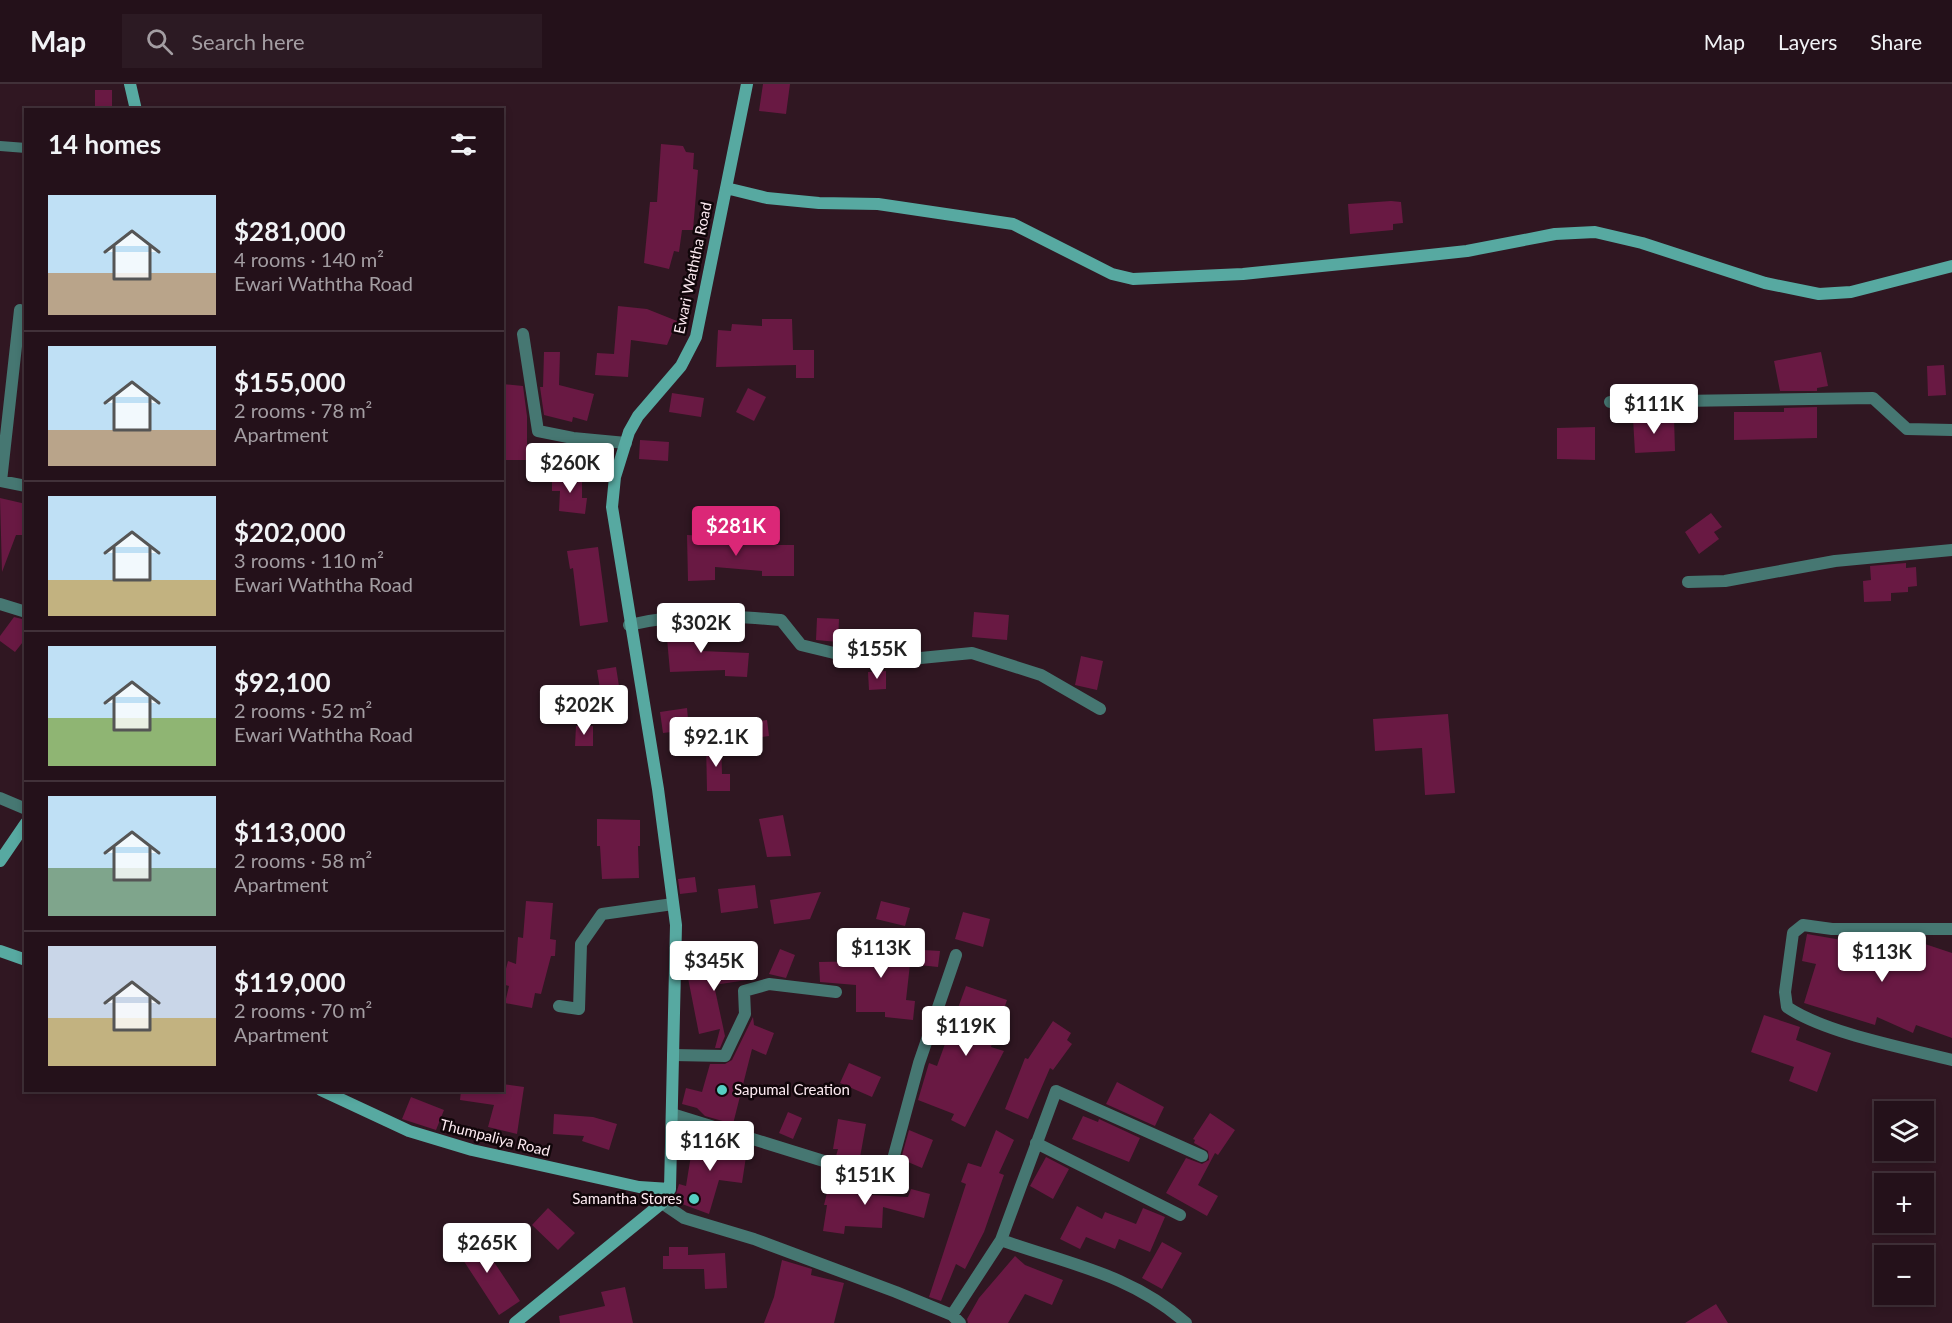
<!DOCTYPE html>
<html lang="en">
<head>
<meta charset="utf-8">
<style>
	body { margin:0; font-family:Lato,sans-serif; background:#2c1a23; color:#f1f3f6; height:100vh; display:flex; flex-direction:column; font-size:22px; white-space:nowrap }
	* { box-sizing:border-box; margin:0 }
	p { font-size:20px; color:#a39da2 }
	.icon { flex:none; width:33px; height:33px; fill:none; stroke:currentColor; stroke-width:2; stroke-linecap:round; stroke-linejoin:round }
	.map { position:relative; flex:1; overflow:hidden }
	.side { position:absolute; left:24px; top:24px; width:480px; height:984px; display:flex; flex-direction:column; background:#24111a; border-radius:0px; box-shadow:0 3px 9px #0003,0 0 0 2px #413139 }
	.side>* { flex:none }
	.buttons { position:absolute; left:1874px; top:1017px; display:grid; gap:12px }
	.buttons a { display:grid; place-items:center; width:60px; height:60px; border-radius:0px; background:#24111a; box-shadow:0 3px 9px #0003,0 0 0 2px #413139; font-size:30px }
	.price { position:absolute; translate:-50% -51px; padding:0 14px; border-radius:6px; background:#fff; color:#222; font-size:20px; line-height:39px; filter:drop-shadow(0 2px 3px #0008) }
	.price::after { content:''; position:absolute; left:50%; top:36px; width:18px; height:14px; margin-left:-9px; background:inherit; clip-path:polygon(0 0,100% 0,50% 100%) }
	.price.current { background:#db2777; color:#fff }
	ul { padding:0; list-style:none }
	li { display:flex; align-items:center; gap:18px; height:150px; padding:0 24px }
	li+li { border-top:2px solid #413139 }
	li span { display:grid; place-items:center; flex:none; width:168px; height:120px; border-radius:0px; color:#555 }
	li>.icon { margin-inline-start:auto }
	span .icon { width:72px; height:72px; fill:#fffc; stroke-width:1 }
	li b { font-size:26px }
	h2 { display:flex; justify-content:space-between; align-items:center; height:72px; padding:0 24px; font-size:26px }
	header { display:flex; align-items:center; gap:36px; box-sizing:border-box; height:84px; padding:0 30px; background:#24111a; border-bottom:2px solid #413139 }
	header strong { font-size:28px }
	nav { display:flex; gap:33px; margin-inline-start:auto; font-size:21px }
	.search { width:420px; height:54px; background:#2c1a23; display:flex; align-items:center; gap:15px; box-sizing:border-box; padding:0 21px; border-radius:0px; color:#a39da2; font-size:22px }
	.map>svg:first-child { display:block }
</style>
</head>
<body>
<header>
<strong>Map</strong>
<div class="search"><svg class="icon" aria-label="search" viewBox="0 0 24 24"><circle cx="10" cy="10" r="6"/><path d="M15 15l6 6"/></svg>Search here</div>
<nav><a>Map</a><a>Layers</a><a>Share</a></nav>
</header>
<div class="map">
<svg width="1952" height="1239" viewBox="0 0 1952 1239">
	<rect width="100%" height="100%" fill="#301722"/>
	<path fill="#691943" d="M 763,0 L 790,0 L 786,30 L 759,27 Z
		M 95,6 L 112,6 L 112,26 L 95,26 Z
		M 661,60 L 683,62 L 686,68 L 694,69 L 693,85 L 698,86 L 693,146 L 682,146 L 679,168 L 674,167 L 669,185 L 644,179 L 650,118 L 657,118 Z
		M 1391,117 L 1401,118 L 1403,139 L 1393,140 L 1393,146 L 1350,150 L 1348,120 Z
		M 618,222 L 647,225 L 677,237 L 667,261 L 631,256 L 628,293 L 595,291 L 597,269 L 614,270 Z
		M 762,235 L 792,235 L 793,266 L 814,266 L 814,294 L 796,294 L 796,281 L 716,283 L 718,246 L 731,247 L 732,240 L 762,242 Z
		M 544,268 L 560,268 L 559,301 L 594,310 L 587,337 L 573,333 L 572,338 L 544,331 L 540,303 L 543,303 Z
		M 1821,268 L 1828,302 L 1817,304 L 1817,307 L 1780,307 L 1774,277 Z
		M 1944,281 L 1946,311 L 1928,312 L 1927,282 Z
		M 502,300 L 523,302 L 527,332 L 527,376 L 502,376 Z
		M 748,304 L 766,313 L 754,337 L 736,328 Z
		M 672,309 L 704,314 L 701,333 L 669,328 Z
		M 1817,323 L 1817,354 L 1734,356 L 1734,328 L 1784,328 L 1784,324 Z
		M 1674,333 L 1675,367 L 1635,369 L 1633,334 Z
		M 1595,343 L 1595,376 L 1557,375 L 1557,344 Z
		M 640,356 L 669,358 L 668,377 L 639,375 Z
		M 552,392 L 582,392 L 582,414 L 587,414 L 585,430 L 559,427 L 560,407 L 552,407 Z
		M 0,414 L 26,420 L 26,451 L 16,451 L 2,488 Z
		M 1711,429 L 1722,443 L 1714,448 L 1719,455 L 1699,470 L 1685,448 Z
		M 687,451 L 752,454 L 752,461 L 794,461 L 794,492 L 762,492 L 762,487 L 715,483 L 715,496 L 688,497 Z
		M 598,463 L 608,538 L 580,542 L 573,484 L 570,485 L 567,467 Z
		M 1906,479 L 1906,484 L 1916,483 L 1917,502 L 1908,503 L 1908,508 L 1891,509 L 1891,517 L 1864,518 L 1863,497 L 1871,496 L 1870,482 Z
		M 974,528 L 1009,531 L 1007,556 L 972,553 Z
		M 14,533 L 26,536 L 26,554 L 15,568 L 0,557 L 0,552 Z
		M 817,534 L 839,535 L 838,558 L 816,556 Z
		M 700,541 L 701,567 L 749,569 L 747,593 L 725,592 L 725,586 L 670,588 L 666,543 Z
		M 1081,572 L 1103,577 L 1097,606 L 1075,601 Z
		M 616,583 L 619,602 L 600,605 L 597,586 Z
		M 886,587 L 886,605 L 869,606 L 868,588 Z
		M 687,624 L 689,646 L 663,649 L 660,628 Z
		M 1448,630 L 1455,709 L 1425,711 L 1422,664 L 1375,667 L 1373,635 Z
		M 767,636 L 769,652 L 746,655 L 743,639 Z
		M 576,642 L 593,642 L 593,662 L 575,662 Z
		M 706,656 L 721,656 L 722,690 L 730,690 L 730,707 L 707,707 Z
		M 783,731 L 791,772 L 767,773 L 759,735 Z
		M 597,735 L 640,736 L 640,762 L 638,762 L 639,794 L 602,795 L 600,762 L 597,762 Z
		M 695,793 L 697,808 L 680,810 L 678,795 Z
		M 755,801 L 758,824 L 721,829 L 718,805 Z
		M 821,808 L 810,835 L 774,840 L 770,816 Z
		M 526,817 L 553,819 L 550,855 L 556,856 L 555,872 L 551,872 L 541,910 L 535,909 L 532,924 L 505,919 L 509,902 L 502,900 L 508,877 L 516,880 L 518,853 L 523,854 Z
		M 881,817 L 910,824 L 905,842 L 876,835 Z
		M 963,828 L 990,835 L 983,863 L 955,855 Z
		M 1807,850 L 1859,859 L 1860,857 L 1904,872 L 1910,855 L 1952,869 L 1952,954 L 1916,941 L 1913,949 L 1877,933 L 1875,941 L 1804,919 L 1816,880 L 1802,877 Z
		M 872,863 L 940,867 L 938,883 L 910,880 L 906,916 L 915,917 L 913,936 L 885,933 L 885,928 L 856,928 L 856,901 L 820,898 L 819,878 L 871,877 Z
		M 780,865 L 795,871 L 786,894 L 769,890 Z
		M 743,871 L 747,896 L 714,901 L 725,952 L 720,964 L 715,964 L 720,945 L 699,950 L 688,894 L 704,892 L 702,877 Z
		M 966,902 L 1007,916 L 991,963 L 1004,967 L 965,1043 L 951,1036 L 954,1030 L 918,1016 L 929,979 L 937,982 Z
		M 1764,931 L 1800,943 L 1796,956 L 1831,969 L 1817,1008 L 1789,997 L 1794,983 L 1751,968 Z
		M 753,933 L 754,941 L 774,949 L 766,971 L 752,965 L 733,1040 L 705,1032 L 697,1024 L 682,1020 L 686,1004 L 702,1008 L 710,980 L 725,980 L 732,976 Z
		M 1053,937 L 1071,949 L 1067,956 L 1072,960 L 1053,986 L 1050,984 L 1028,1035 L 1005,1025 L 1025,974 L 1028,975 Z
		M 849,979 L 881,993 L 872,1013 L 840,999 Z
		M 1117,998 L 1164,1023 L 1155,1042 L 1106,1020 Z
		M 502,1000 L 524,1003 L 517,1050 L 488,1043 L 494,1021 L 460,1016 L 461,1006 L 502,1006 Z
		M 411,1013 L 444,1026 L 436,1046 L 402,1035 Z
		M 788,1028 L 802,1034 L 793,1055 L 779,1049 Z
		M 1210,1029 L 1235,1046 L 1218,1071 L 1215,1069 L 1198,1101 L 1218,1112 L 1207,1132 L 1166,1109 L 1186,1074 L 1202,1080 L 1209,1076 L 1208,1067 L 1194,1059 L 1195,1056 L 1193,1055 Z
		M 554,1030 L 593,1033 L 617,1040 L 609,1066 L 582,1057 L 584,1052 L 553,1050 Z
		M 1083,1032 L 1098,1038 L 1099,1035 L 1140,1054 L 1129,1078 L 1072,1055 Z
		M 838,1035 L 866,1040 L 859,1079 L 836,1072 L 838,1065 L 833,1065 Z
		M 909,1046 L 933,1056 L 922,1084 L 901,1075 Z
		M 996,1046 L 1014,1056 L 999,1089 L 1004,1091 L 984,1148 L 965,1185 L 956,1180 L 941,1217 L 929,1213 L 966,1100 L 961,1098 L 968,1079 L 981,1083 Z
		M 704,1048 L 728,1056 L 726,1064 L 747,1066 L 742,1099 L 719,1096 L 709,1130 L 674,1117 L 679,1100 L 686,1102 L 693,1059 L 702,1060 Z
		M 1046,1073 L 1069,1085 L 1053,1115 L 1030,1102 Z
		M 832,1088 L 856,1096 L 853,1110 L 908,1113 L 911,1105 L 930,1110 L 924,1134 L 883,1123 L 882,1144 L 845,1142 L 844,1150 L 823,1147 L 827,1121 L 824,1121 Z
		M 1077,1122 L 1102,1135 L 1105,1128 L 1136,1140 L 1143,1124 L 1165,1133 L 1150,1168 L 1119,1155 L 1115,1165 L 1086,1153 L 1080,1165 L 1060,1155 Z
		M 548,1124 L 575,1149 L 558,1166 L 532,1141 Z
		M 474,1148 L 520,1217 L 499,1231 L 454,1162 Z
		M 1162,1158 L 1182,1169 L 1162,1205 L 1142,1194 Z
		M 669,1163 L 688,1163 L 688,1171 L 725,1169 L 727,1204 L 705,1205 L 704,1185 L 663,1185 L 663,1172 L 669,1172 Z
		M 1015,1172 L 1025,1181 L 1063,1196 L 1052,1221 L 1025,1210 L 1008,1239 L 968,1239 L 967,1235 L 979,1214 Z
		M 782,1176 L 812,1185 L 811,1191 L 844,1199 L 834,1239 L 764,1239 L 774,1213 Z
		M 625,1203 L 633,1239 L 560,1239 L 559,1232 L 605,1222 L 601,1208 Z
		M 1716,1220 L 1728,1239 L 1685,1239 Z"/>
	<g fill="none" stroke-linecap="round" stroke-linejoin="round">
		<path stroke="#467772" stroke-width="10" d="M 0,62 L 26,64"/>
		<path stroke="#467772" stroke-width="12" d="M 523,250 L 538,347 L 573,354 L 626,359
			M 1610,318 L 1873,314 L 1907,345 L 1952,346
			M 0,397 L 26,402
			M 1,397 L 20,226
			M 1688,498 L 1725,497 L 1835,477 L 1952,466
			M 0,520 L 26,528
			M 629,541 C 680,528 730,532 781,536 L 801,561 L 834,569 L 900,576 L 972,569 L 1041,591 L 1100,625
			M 0,714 L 26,725
			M 1952,845 L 1832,845 L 1803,841 L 1793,849 L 1785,908 L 1787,923 C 1825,949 1905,964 1952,976
			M 559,922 L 579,925 L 581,860 L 602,830 L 673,820
			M 673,971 L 725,972 L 745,930 L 744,907 L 769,900 L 836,908
			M 672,1030 L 872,1092 L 881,1094 L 889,1090 L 919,979 L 956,871
			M 1036,1059 L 1180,1131
			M 662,1119 L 684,1134 L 754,1155 L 896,1208 L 952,1231 L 960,1239
			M 1001,1156 L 1056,1007 L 1202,1072
			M 952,1231 L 1001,1156 C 1068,1180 1131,1190 1186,1239"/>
		<path stroke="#57a9a1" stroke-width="12" d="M 130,0 L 136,26
			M 726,104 L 767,114 L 819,119 L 878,120 L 1013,140 L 1112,190 L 1133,195 L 1243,190 L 1411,173 L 1467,167 L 1555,150 L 1595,148 L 1642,159 L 1765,199 L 1819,210 L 1851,208 L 1952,182
			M 0,777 L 26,739
			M 0,867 L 26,876
			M 321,1006 L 409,1047 L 472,1066 L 639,1103 L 670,1105
			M 670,1105 L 676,841 L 658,705 L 612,423 L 615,393 L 629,348 L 638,332 L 681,282 L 696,253 L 747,0
			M 515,1239 L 662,1119 L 670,1105"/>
	</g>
	<g fill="#56cec3" stroke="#11060a" stroke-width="2">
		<circle cx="722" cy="1006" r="6"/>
		<circle cx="694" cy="1115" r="6"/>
	</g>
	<g text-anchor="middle" stroke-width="5" stroke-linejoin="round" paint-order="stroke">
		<g font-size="15" fill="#fdeaf1" stroke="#11060a">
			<text transform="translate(693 184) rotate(-78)" y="5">Ewari Waththa Road</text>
			<text transform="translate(495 1054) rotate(14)" y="5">Thumpaliya Road</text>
		</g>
		<g font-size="15" fill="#fdeaf1" stroke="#11060a" text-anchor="start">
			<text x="734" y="1011">Sapumal Creation</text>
			<text x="682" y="1120" text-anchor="end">Samantha Stores</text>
		</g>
	</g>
</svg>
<div class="buttons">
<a><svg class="icon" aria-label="layers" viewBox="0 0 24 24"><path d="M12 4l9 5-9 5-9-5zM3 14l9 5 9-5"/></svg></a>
<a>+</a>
<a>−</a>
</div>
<b class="price" style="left:1654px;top:351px">$111K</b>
<b class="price" style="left:570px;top:410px">$260K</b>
<b class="price current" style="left:736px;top:473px">$281K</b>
<b class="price" style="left:701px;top:570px">$302K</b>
<b class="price" style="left:877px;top:596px">$155K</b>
<b class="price" style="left:584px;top:652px">$202K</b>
<b class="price" style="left:716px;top:684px">$92.1K</b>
<b class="price" style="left:881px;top:895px">$113K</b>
<b class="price" style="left:1882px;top:899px">$113K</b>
<b class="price" style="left:714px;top:908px">$345K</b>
<b class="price" style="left:966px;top:973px">$119K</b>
<b class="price" style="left:710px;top:1088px">$116K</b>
<b class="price" style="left:865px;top:1122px">$151K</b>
<b class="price" style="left:487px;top:1190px">$265K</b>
<section class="side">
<h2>14 homes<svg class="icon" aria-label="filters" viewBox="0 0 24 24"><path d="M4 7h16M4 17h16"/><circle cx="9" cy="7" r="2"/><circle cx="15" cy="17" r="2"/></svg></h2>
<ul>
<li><span style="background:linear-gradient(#bfe0f5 65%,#b9a48a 0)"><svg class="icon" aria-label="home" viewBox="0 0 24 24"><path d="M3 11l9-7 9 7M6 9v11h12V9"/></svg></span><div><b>$281,000</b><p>4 rooms · 140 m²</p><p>Ewari Waththa Road</p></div></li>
<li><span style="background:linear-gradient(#bfe0f5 70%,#b9a48a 0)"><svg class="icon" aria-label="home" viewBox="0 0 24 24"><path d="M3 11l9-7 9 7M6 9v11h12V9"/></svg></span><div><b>$155,000</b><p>2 rooms · 78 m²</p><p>Apartment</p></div></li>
<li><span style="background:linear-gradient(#bfe0f5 70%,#c2b280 0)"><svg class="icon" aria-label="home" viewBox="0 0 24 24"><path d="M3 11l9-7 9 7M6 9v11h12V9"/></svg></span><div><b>$202,000</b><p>3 rooms · 110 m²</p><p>Ewari Waththa Road</p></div></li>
<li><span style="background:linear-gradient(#bfe0f5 60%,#8fb573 0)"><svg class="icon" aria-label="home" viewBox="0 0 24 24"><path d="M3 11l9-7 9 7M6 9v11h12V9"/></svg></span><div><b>$92,100</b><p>2 rooms · 52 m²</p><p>Ewari Waththa Road</p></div></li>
<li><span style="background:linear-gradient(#bfe0f5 60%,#7fa58c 0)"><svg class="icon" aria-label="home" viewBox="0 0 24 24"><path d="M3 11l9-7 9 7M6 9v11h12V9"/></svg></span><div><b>$113,000</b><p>2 rooms · 58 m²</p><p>Apartment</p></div></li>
<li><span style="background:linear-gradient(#c9d6e8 60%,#c2b280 0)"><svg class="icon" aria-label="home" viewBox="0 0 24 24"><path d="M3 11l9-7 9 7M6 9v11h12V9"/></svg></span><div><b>$119,000</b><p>2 rooms · 70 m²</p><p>Apartment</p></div></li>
</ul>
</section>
</div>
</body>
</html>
